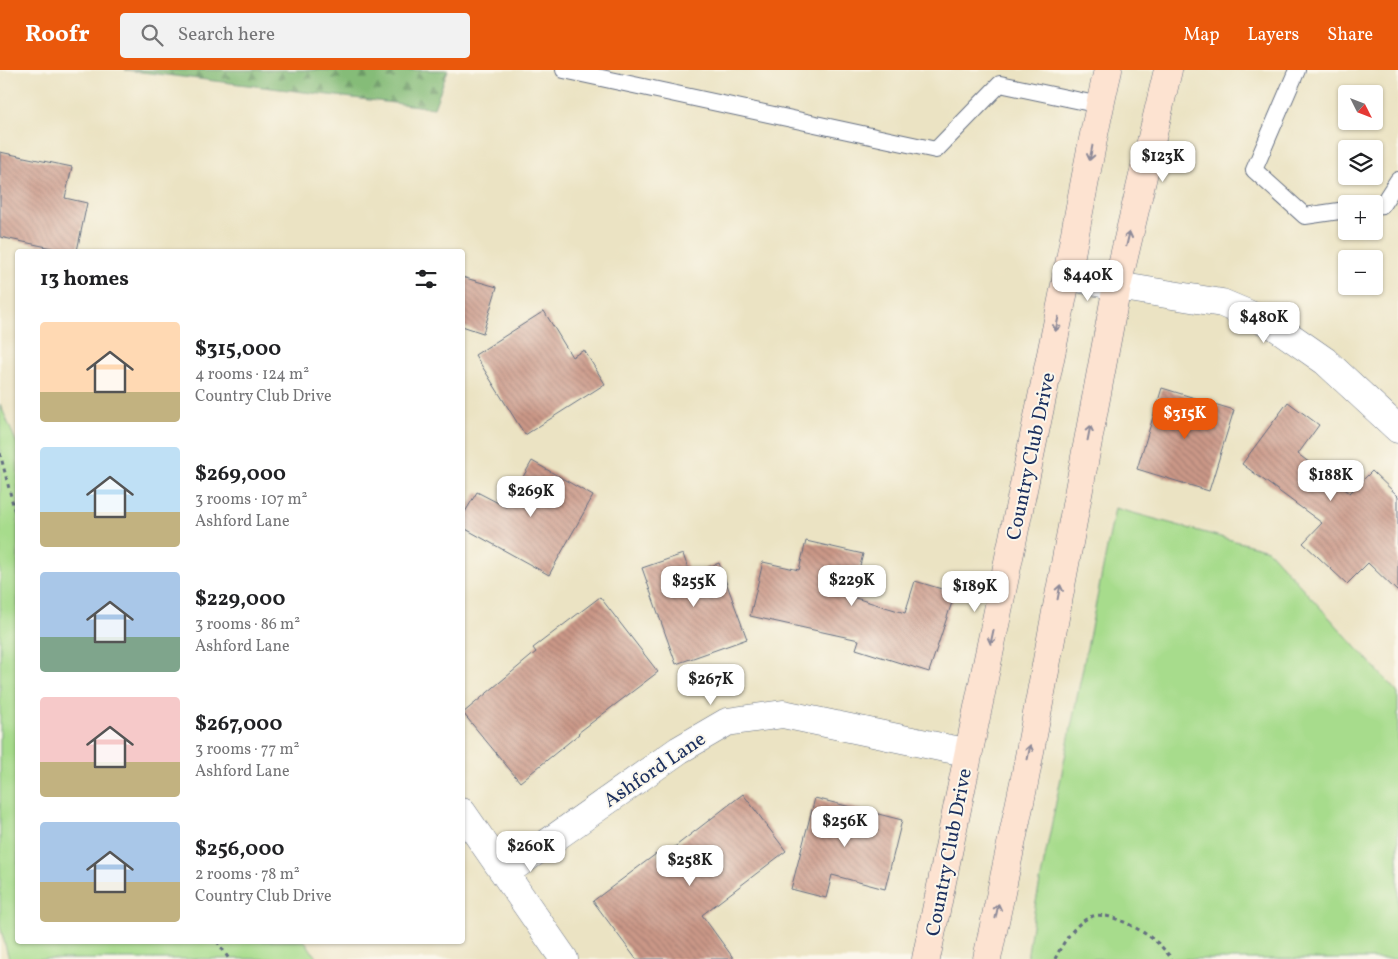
<!DOCTYPE html>
<html lang="en">
<head>
<meta charset="utf-8">
<style>
	body { margin:0; font-family:Vollkorn,serif; background:#f2f2f2; color:#202124; height:100vh; display:flex; flex-direction:column; font-size:19px; white-space:nowrap }
	* { box-sizing:border-box; margin:0 }
	p { font-size:16px; color:#757577 }
	.icon { flex:none; width:28px; height:28px; fill:none; stroke:currentColor; stroke-width:2; stroke-linecap:round; stroke-linejoin:round }
	.map { position:relative; flex:1; overflow:hidden }
	.panel { position:absolute; left:15px; top:179px; width:450px; height:695px; display:flex; flex-direction:column; background:#fff; border-radius:5px; box-shadow:0 1px 4px #0004 }
	.panel>* { flex:none }
	.needle { width:32px; rotate:132deg }
	.controls { position:absolute; left:1338px; top:15px; display:grid; gap:10px }
	.controls a { display:grid; place-items:center; width:45px; height:45px; border-radius:5px; background:#fff; box-shadow:0 1px 4px #0004; font-size:25px }
	.price { position:absolute; translate:-50% -42px; padding:0 11px; border-radius:10px; background:#fff; color:#222; font-size:16px; line-height:32px; filter:drop-shadow(0 1px 2px #0008) }
	.price::after { content:''; position:absolute; left:50%; top:30px; width:15px; height:11px; margin-left:-8px; background:inherit; clip-path:polygon(0 0,100% 0,50% 100%) }
	.price.on { background:#ea580c; color:#fff }
	ul { padding:0; list-style:none }
	li { display:flex; align-items:center; gap:15px; height:125px; padding:0 25px }
	li span { display:grid; place-items:center; flex:none; width:140px; height:100px; border-radius:5px; color:#555 }
	li>.icon { margin-inline-start:auto }
	span .icon { width:60px; height:60px; fill:#fffc; stroke-width:1 }
	li b { font-size:21px }
	h2 { display:flex; justify-content:space-between; align-items:center; height:60px; padding:0 25px; font-size:21px }
	header { display:flex; align-items:center; gap:30px; box-sizing:border-box; height:70px; padding:0 25px; background:#ea580c; color:#fff }
	header strong { font-size:24px }
	nav { display:flex; gap:28px; margin-inline-start:auto; font-size:18px }
	.search { width:350px; height:45px; background:#f2f2f2; display:flex; align-items:center; gap:12px; box-sizing:border-box; padding:0 18px; border-radius:5px; color:#757577; font-size:19px }
	.map>svg:first-child { display:block }
</style>
</head>
<body>
<header>
<strong>Roofr</strong>
<div class="search"><svg class="icon" aria-label="search" viewBox="0 0 24 24"><circle cx="10" cy="10" r="6"/><path d="M15 15l6 6"/></svg>Search here</div>
<nav><a>Map</a><a>Layers</a><a>Share</a></nav>
</header>
<div class="map">
<svg width="1398" height="889" viewBox="0 0 1398 889">
	<defs>
		<pattern id="forest-firs" width="22" height="20" patternUnits="userSpaceOnUse" patternTransform="scale(1.25)"><rect width="22" height="20" fill="#85bc78"/><path d="M5 1l3.5 6h-7zM16 11l3.5 6h-7z" fill="#6c9966"/></pattern>
		<pattern id="building-back-hatch" width="6" height="6" patternUnits="userSpaceOnUse" patternTransform="scale(1.25)"><rect width="6" height="6" fill="#cb9887"/><path d="M-1 5l2 2M0 0l6 6M5-1l2 2" fill="none" stroke="#a47c72"/></pattern>
	</defs>
	<rect width="100%" height="100%" fill="#fbf7ec"/>
	<filter id="ink" filterUnits="userSpaceOnUse"><feTurbulence type="fractalNoise" baseFrequency=".02" numOctaves="2"/><feDisplacementMap in="SourceGraphic" scale="10" xChannelSelector="R" yChannelSelector="G"/><feConvolveMatrix kernelMatrix="1 2 1 2 8 2 1 2 1" color-interpolation-filters="sRGB"/></filter>
	<filter id="wash" filterUnits="userSpaceOnUse"><feTurbulence type="fractalNoise" baseFrequency=".0096" numOctaves="4" result="noise"/><feDisplacementMap in="SourceGraphic" scale="20" xChannelSelector="R" yChannelSelector="G"/><feGaussianBlur stdDeviation="1.12" result="paint"/><feColorMatrix in="noise" values="0 0 0 0 0 0 0 0 0 0 0 0 0 0 0 0 0 1.4 0 .05"/><feComposite in="paint" operator="in"/></filter>
	<g filter="url(#wash)">
		<rect width="100%" height="100%" fill="#ebe3c3"/>
		<path fill="#a7dc8c" stroke="#618675" d="M 0,334 L 18,376 L 18,871 L 305,871 L 317,889 L 9,889 L 0,856 Z
			M 1115,438 L 1268,480 L 1396,621 L 1398,624 L 1398,889 L 1027,889 L 1034,842 Z"/>
		<path fill="url(#forest-firs)" stroke="#50766b" d="M 125,0 L 448,0 L 434,38 Z"/>
		<g id="blocks">
			<path fill="url(#building-back-hatch)" d="M 0,82 L 72,97 L 65,128 L 87,133 L 77,181 L 66,181 L 0,167 Z
				M 462,207 L 497,217 L 483,263 L 462,256 Z
				M 544,241 L 572,287 L 584,280 L 605,314 L 525,365 L 475,285 Z
				M 1162,318 L 1234,340 L 1209,421 L 1137,399 Z
				M 1288,332 L 1319,355 L 1298,384 L 1350,423 L 1372,401 L 1398,426 L 1398,522 L 1368,493 L 1347,514 L 1303,473 L 1322,453 L 1242,394 Z
				M 532,391 L 593,426 L 549,505 L 462,457 L 462,447 L 477,422 L 506,437 Z
				M 806,471 L 863,484 L 852,527 L 905,543 L 915,511 L 955,523 L 929,602 L 856,579 L 859,570 L 750,546 L 763,492 L 799,500 Z
				M 683,484 L 690,504 L 719,493 L 747,569 L 676,594 L 642,498 Z
				M 600,527 L 658,602 L 578,663 L 579,664 L 520,712 L 463,643 L 536,582 L 533,578 Z
				M 743,724 L 786,781 L 702,845 L 734,889 L 636,889 L 593,831 L 656,784 L 659,789 Z
				M 815,728 L 902,750 L 885,819 L 832,805 L 826,828 L 791,819 Z"/>
		</g>
	</g>
	<g filter="url(#ink)">
		<use href="#blocks" fill-opacity="0" stroke="#646e81" stroke-width="1"/>
		<g fill="none" stroke-linecap="round" stroke-linejoin="round">
			<g stroke="#646e81" stroke-width="18">
				<path id="service" d="M 564,0 L 936,80 L 1000,14 L 1100,35
					M 1297,0 L 1254,100 L 1305,146 L 1346,140
					M 1374,136 L 1382,135 L 1398,110"/>
			</g>
			<g stroke="#646e81" stroke-width="29">
				<path id="minor" d="M 1067,206 L 1117,216 L 1222,233 L 1272,254 L 1325,291 L 1398,359
					M 462,742 L 564,889
					M 505,803 L 679,680 L 727,652 L 783,644 L 945,678 L 967,682"/>
			</g>
			<g stroke="#646e81" stroke-width="29">
				<path id="secondary" d="M 926,889 C 968,677 1013,466 1057,255 C 1075,170 1088,84 1108,0
					M 987,889 L 1025,708 L 1117,216 L 1168,0"/>
			</g>
			<path stroke="#646e81" stroke-width="3" stroke-dasharray="4 4" stroke-linecap="butt" d="M 0,383 L 18,454
				M 217,871 L 229,889
				M 1055,889 C 1062,874 1076,851 1093,846 C 1111,841 1145,862 1159,874 C 1164,879 1168,884 1172,889"/>
			<use href="#service" stroke="#fff" stroke-width="16"/>
			<use href="#minor" stroke="#fff" stroke-width="28"/>
			<use href="#secondary" stroke="#fde3d1" stroke-width="28"/>
		</g>
		<defs><path id="oneway-shaft" d="M-6 0H5M1.5-3L5.5 0L1.5 3" fill="none" stroke-width="1.6" stroke-linecap="round" stroke-linejoin="round" transform="scale(1.25)"/></defs>
		<g stroke="#8c8998">
			<use href="#oneway-shaft" transform="translate(1091 83) rotate(101)"/>
			<use href="#oneway-shaft" transform="translate(1128 169) rotate(-77)"/>
			<use href="#oneway-shaft" transform="translate(1057 254) rotate(102)"/>
			<use href="#oneway-shaft" transform="translate(1089 363) rotate(-79)"/>
			<use href="#oneway-shaft" transform="translate(1059 522) rotate(-79)"/>
			<use href="#oneway-shaft" transform="translate(992 567) rotate(102)"/>
			<use href="#oneway-shaft" transform="translate(1029 682) rotate(-79)"/>
			<use href="#oneway-shaft" transform="translate(997 841) rotate(-78)"/>
		</g>
	</g>
	<g text-anchor="middle" stroke-width="4" stroke-linejoin="round" paint-order="stroke">
		<g font-size="20" fill="#1b2f5e" stroke="#fbf7ec">
			<text transform="translate(1030 386) rotate(-78)" y="7">Country Club Drive</text>
			<text transform="translate(654 699) rotate(-34)" y="7">Ashford Lane</text>
			<text transform="translate(948 782) rotate(-79)" y="7">Country Club Drive</text>
		</g>
	</g>
</svg>
<div class="controls">
<a><svg class="needle" viewBox="-14 -14 28 28"><path d="M0-13l5 13h-10z" fill="#e53935"/><path d="M0 13l5-13h-10z" fill="#757577"/></svg></a>
<a><svg class="icon" aria-label="layers" viewBox="0 0 24 24"><path d="M12 4l9 5-9 5-9-5zM3 14l9 5 9-5"/></svg></a>
<a>+</a>
<a>−</a>
</div>
<b class="price" style="left:1163px;top:113px">$123K</b>
<b class="price" style="left:1088px;top:232px">$440K</b>
<b class="price" style="left:1264px;top:274px">$480K</b>
<b class="price on" style="left:1185px;top:370px">$315K</b>
<b class="price" style="left:1331px;top:432px">$188K</b>
<b class="price" style="left:531px;top:448px">$269K</b>
<b class="price" style="left:852px;top:537px">$229K</b>
<b class="price" style="left:694px;top:538px">$255K</b>
<b class="price" style="left:975px;top:543px">$189K</b>
<b class="price" style="left:711px;top:636px">$267K</b>
<b class="price" style="left:845px;top:778px">$256K</b>
<b class="price" style="left:531px;top:803px">$260K</b>
<b class="price" style="left:690px;top:817px">$258K</b>
<section class="panel">
<h2>13 homes<svg class="icon" aria-label="filters" viewBox="0 0 24 24"><path d="M4 7h16M4 17h16"/><circle cx="9" cy="7" r="2"/><circle cx="15" cy="17" r="2"/></svg></h2>
<ul>
<li><span style="background:linear-gradient(#ffd9b3 70%,#c2b280 0)"><svg class="icon" aria-label="home" viewBox="0 0 24 24"><path d="M3 11l9-7 9 7M6 9v11h12V9"/></svg></span><div><b>$315,000</b><p>4 rooms · 124 m²</p><p>Country Club Drive</p></div></li>
<li><span style="background:linear-gradient(#bfe0f5 65%,#c2b280 0)"><svg class="icon" aria-label="home" viewBox="0 0 24 24"><path d="M3 11l9-7 9 7M6 9v11h12V9"/></svg></span><div><b>$269,000</b><p>3 rooms · 107 m²</p><p>Ashford Lane</p></div></li>
<li><span style="background:linear-gradient(#a9c7e8 65%,#7fa58c 0)"><svg class="icon" aria-label="home" viewBox="0 0 24 24"><path d="M3 11l9-7 9 7M6 9v11h12V9"/></svg></span><div><b>$229,000</b><p>3 rooms · 86 m²</p><p>Ashford Lane</p></div></li>
<li><span style="background:linear-gradient(#f6c9c9 65%,#c2b280 0)"><svg class="icon" aria-label="home" viewBox="0 0 24 24"><path d="M3 11l9-7 9 7M6 9v11h12V9"/></svg></span><div><b>$267,000</b><p>3 rooms · 77 m²</p><p>Ashford Lane</p></div></li>
<li><span style="background:linear-gradient(#a9c7e8 60%,#c2b280 0)"><svg class="icon" aria-label="home" viewBox="0 0 24 24"><path d="M3 11l9-7 9 7M6 9v11h12V9"/></svg></span><div><b>$256,000</b><p>2 rooms · 78 m²</p><p>Country Club Drive</p></div></li>
</ul>
</section>
</div>
</body>
</html>
